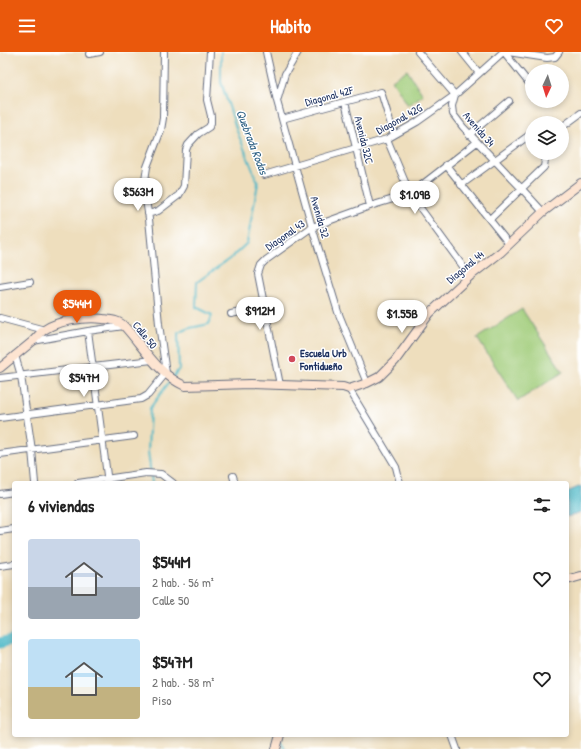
<!DOCTYPE html>
<html lang="es">
<head>
<meta charset="utf-8">
<style>
	body { margin:0; font-family:"Patrick Hand",sans-serif; background:#f6f6f6; color:#222; height:100vh; display:flex; flex-direction:column; font-size:15px; white-space:nowrap }
	* { box-sizing:border-box; margin:0 }
	p { font-size:13px; color:#767676 }
	.icon { flex:none; width:22px; height:22px; fill:none; stroke:currentColor; stroke-width:2; stroke-linecap:round; stroke-linejoin:round }
	.map { position:relative; flex:1; overflow:hidden }
	.panel { position:absolute; left:12px; top:429px; width:557px; height:256px; display:flex; flex-direction:column; background:#fff; border-radius:4px; box-shadow:0 2px 6px #0003 }
	.panel>* { flex:none }
	.needle { width:26px; rotate:184deg }
	.fabs { position:absolute; left:525px; top:12px; display:grid; gap:8px }
	.fabs a { display:grid; place-items:center; width:44px; height:44px; border-radius:50%; background:#fff; box-shadow:0 2px 6px #0003; font-size:20px }
	.price { position:absolute; translate:-50% -34px; padding:0 9px; border-radius:14px; background:#fff; color:#222; font-size:13px; line-height:26px; filter:drop-shadow(0 1px 2px #0008) }
	.price::after { content:''; position:absolute; left:50%; top:24px; width:12px; height:9px; margin-left:-6px; background:inherit; clip-path:polygon(0 0,100% 0,50% 100%) }
	.price.selected { background:#ea580c; color:#fff }
	ul { padding:0; list-style:none }
	li { display:flex; align-items:center; gap:12px; height:100px; padding:0 16px }
	li span { display:grid; place-items:center; flex:none; width:112px; height:80px; border-radius:4px; color:#555 }
	li>.icon { margin-inline-start:auto }
	span .icon { width:48px; height:48px; fill:#fffc; stroke-width:1 }
	li b { font-size:17px }
	h2 { display:flex; justify-content:space-between; align-items:center; height:48px; padding:0 16px; font-size:17px }
	header { display:flex; justify-content:space-between; align-items:center; height:52px; padding:0 16px; background:#ea580c; color:#fff; font-size:18px; font-weight:800 }
	.map>svg:first-child { display:block }
</style>
</head>
<body>
<header><svg class="icon" aria-label="menu" viewBox="0 0 24 24"><path d="M4 6h16M4 12h16M4 18h16"/></svg>Habito<svg class="icon" aria-label="heart" viewBox="0 0 24 24"><path d="M12 20l-8-8c-3-5 5-10 8-4 3-6 11-1 8 4z"/></svg></header>
<div class="map">
<svg width="581" height="697" viewBox="0 0 581 697">
	<rect width="100%" height="100%" fill="#fff"/>
	<filter id="ink" filterUnits="userSpaceOnUse"><feTurbulence type="fractalNoise" baseFrequency=".025" numOctaves="2"/><feDisplacementMap in="SourceGraphic" scale="8" xChannelSelector="R" yChannelSelector="G"/><feConvolveMatrix kernelMatrix="1 2 1 2 8 2 1 2 1" color-interpolation-filters="sRGB"/></filter>
	<filter id="wash" filterUnits="userSpaceOnUse"><feTurbulence type="fractalNoise" baseFrequency=".012" numOctaves="4" result="noise"/><feDisplacementMap in="SourceGraphic" scale="16" xChannelSelector="R" yChannelSelector="G"/><feGaussianBlur stdDeviation="0.9" result="paint"/><feColorMatrix in="noise" values="0 0 0 0 0 0 0 0 0 0 0 0 0 0 0 0 0 1.4 0 .05"/><feComposite in="paint" operator="in"/></filter>
	<g filter="url(#wash)">
		<rect width="100%" height="100%" fill="#eedebd"/>
		<path fill="#a0cc79" stroke="#5e7e6c" d="M 407,18 L 423,43 L 408,53 L 392,28 Z
			M 522,257 L 563,320 L 518,349 L 477,286 Z"/>
		<path fill="#4bb7c6" stroke="#337392" d="M 581,434 L 581,460 L 567,465 L 567,440 Z"/>
		<g fill="none" stroke-linecap="round" stroke-linejoin="round">
			<path stroke="#4bb7c6" stroke-width="2" d="M 173,325 L 179,317 L 178,281 L 190,276 L 209,272 L 212,263 L 196,255 L 197,230 L 232,205 L 247,191 L 258,131 L 237,79 L 221,30 L 221,0
				M 152,431 L 148,400 L 150,356 L 170,329
				M 281,689 L 285,697"/>
			<path stroke="#4bb7c6" stroke-width="11" d="M 0,591 L 14,587"/>
		</g>
	</g>
	<g filter="url(#ink)">
		<g fill="none" stroke-linecap="round" stroke-linejoin="round">
			<g stroke="#656c7f" stroke-width="8">
				<path id="street" d="M 266,0 L 277,49 L 312,175 L 338,260 L 367,331
					M 418,0 L 455,43 L 452,54 L 453,62 L 463,75 L 522,137 L 543,160
					M 462,0 L 479,21
					M 504,0 L 532,35
					M 508,0 L 547,6 L 555,5 L 559,0
					M 89,2 L 100,0
					M 278,46 L 285,22 L 298,0
					M 345,50 L 370,154
					M 282,67 L 381,40 L 394,83
					M 562,75 L 581,61
					M 469,83 L 509,49
					M 387,87 L 410,142 L 470,224
					M 446,113 L 509,192
					M 264,123 L 387,87 L 417,70 L 455,43 L 503,0
					M 461,133 L 528,84
					M 148,162 L 158,159 L 179,143 L 184,134 L 186,98 L 188,93 L 198,82 L 209,75 L 211,71 L 211,64 L 207,48 L 210,0
					M 490,167 L 544,115 L 545,108 L 541,101
					M 0,235 L 30,230
					M 231,262 L 264,255
					M 0,266 L 45,278
					M 88,279 L 108,431
					M 33,289 L 88,279 L 124,274
					M 15,303 L 21,324 L 32,398 L 35,431
					M 0,326 L 152,308
					M 280,333 L 258,222 L 261,213 L 266,208 L 312,175 L 370,154 L 410,142 L 477,90
					M 349,337 L 396,415 L 400,431
					M 0,366 L 141,347 L 148,343 L 166,321 L 159,272 L 149,167 L 144,135 L 147,115 L 161,78 L 163,66 L 164,0
					M 0,402 L 134,384
					M 233,424 L 235,431
					M 78,431 L 146,421 L 161,422 L 173,431
					M 0,442 L 14,440
					M 0,479 L 14,477
					M 0,514 L 14,512
					M 452,683 L 457,697"/>
			</g>
			<g stroke="#656c7f" stroke-width="10">
				<path id="secondary" d="M 0,316 C 11,307 22,298 33,289 C 37,285 40,281 44,278 C 58,268 86,265 103,267 C 111,268 119,268 125,275 C 144,296 158,322 185,334 L 250,332 L 343,335 L 349,337 L 367,331 L 379,325 L 395,309 L 430,261 L 470,224 L 501,200 L 543,160 L 581,131
					M 567,528 L 581,524
					M 276,697 L 280,683"/>
			</g>
			<use href="#street" stroke="#fff" stroke-width="6"/>
			<use href="#secondary" stroke="#fde4d1" stroke-width="8"/>
		</g>
	</g>
	<circle fill="#d1495b" stroke="#fff" stroke-width="1.5" cx="292" cy="307" r="4"/>
	<g text-anchor="middle" stroke-width="3" stroke-linejoin="round" paint-order="stroke">
		<g font-size="11" fill="#1b2f5e" stroke="#fff">
			<text transform="translate(329 44) rotate(-15)" y="4">Diagonal 42F</text>
			<text transform="translate(399 67) rotate(-29)" y="4">Diagonal 42G</text>
			<text transform="translate(479 77) rotate(49)" y="4">Avenida 34</text>
			<text transform="translate(364 88) rotate(76)" y="4">Avenida 32C</text>
			<text transform="translate(320 165) rotate(74)" y="4">Avenida 32</text>
			<text transform="translate(285 183) rotate(-35)" y="4">Diagonal 43</text>
			<text transform="translate(465 215) rotate(-40)" y="4">Diagonal 44</text>
			<text transform="translate(145 283) rotate(51)" y="4">Calle 50</text>
		</g>
		<g font-size="11" font-weight="bold" fill="#1b2f5e" stroke="#fff" text-anchor="start">
			<text x="300" y="305">Escuela Urb<tspan x="300" dy="13">Fontidueño</tspan></text>
		</g>
		<g font-size="12" font-style="italic" fill="#2c5f82" stroke="#fff">
			<text transform="translate(252 90) rotate(69)" y="4">Quebrada Rodas</text>
		</g>
	</g>
</svg>
<div class="fabs">
<a><svg class="needle" viewBox="-14 -14 28 28"><path d="M0-13l5 13h-10z" fill="#e53935"/><path d="M0 13l5-13h-10z" fill="#767676"/></svg></a>
<a><svg class="icon" aria-label="layers" viewBox="0 0 24 24"><path d="M12 4l9 5-9 5-9-5zM3 14l9 5 9-5"/></svg></a>
</div>
<b class="price" style="left:138px;top:160px">$563M</b>
<b class="price" style="left:415px;top:163px">$1.09B</b>
<b class="price selected" style="left:77px;top:272px">$544M</b>
<b class="price" style="left:260px;top:279px">$912M</b>
<b class="price" style="left:402px;top:282px">$1.55B</b>
<b class="price" style="left:84px;top:346px">$547M</b>
<section class="panel">
<h2>6 viviendas<svg class="icon" aria-label="filters" viewBox="0 0 24 24"><path d="M4 7h16M4 17h16"/><circle cx="9" cy="7" r="2"/><circle cx="15" cy="17" r="2"/></svg></h2>
<ul>
<li><span style="background:linear-gradient(#c9d6e8 60%,#9aa5b1 0)"><svg class="icon" aria-label="home" viewBox="0 0 24 24"><path d="M3 11l9-7 9 7M6 9v11h12V9"/></svg></span><div><b>$544M</b><p>2 hab. · 56 m²</p><p>Calle 50</p></div><svg class="icon" aria-label="heart" viewBox="0 0 24 24"><path d="M12 20l-8-8c-3-5 5-10 8-4 3-6 11-1 8 4z"/></svg></li>
<li><span style="background:linear-gradient(#bfe0f5 60%,#c2b280 0)"><svg class="icon" aria-label="home" viewBox="0 0 24 24"><path d="M3 11l9-7 9 7M6 9v11h12V9"/></svg></span><div><b>$547M</b><p>2 hab. · 58 m²</p><p>Piso</p></div><svg class="icon" aria-label="heart" viewBox="0 0 24 24"><path d="M12 20l-8-8c-3-5 5-10 8-4 3-6 11-1 8 4z"/></svg></li>
</ul>
</section>
</div>
</body>
</html>
